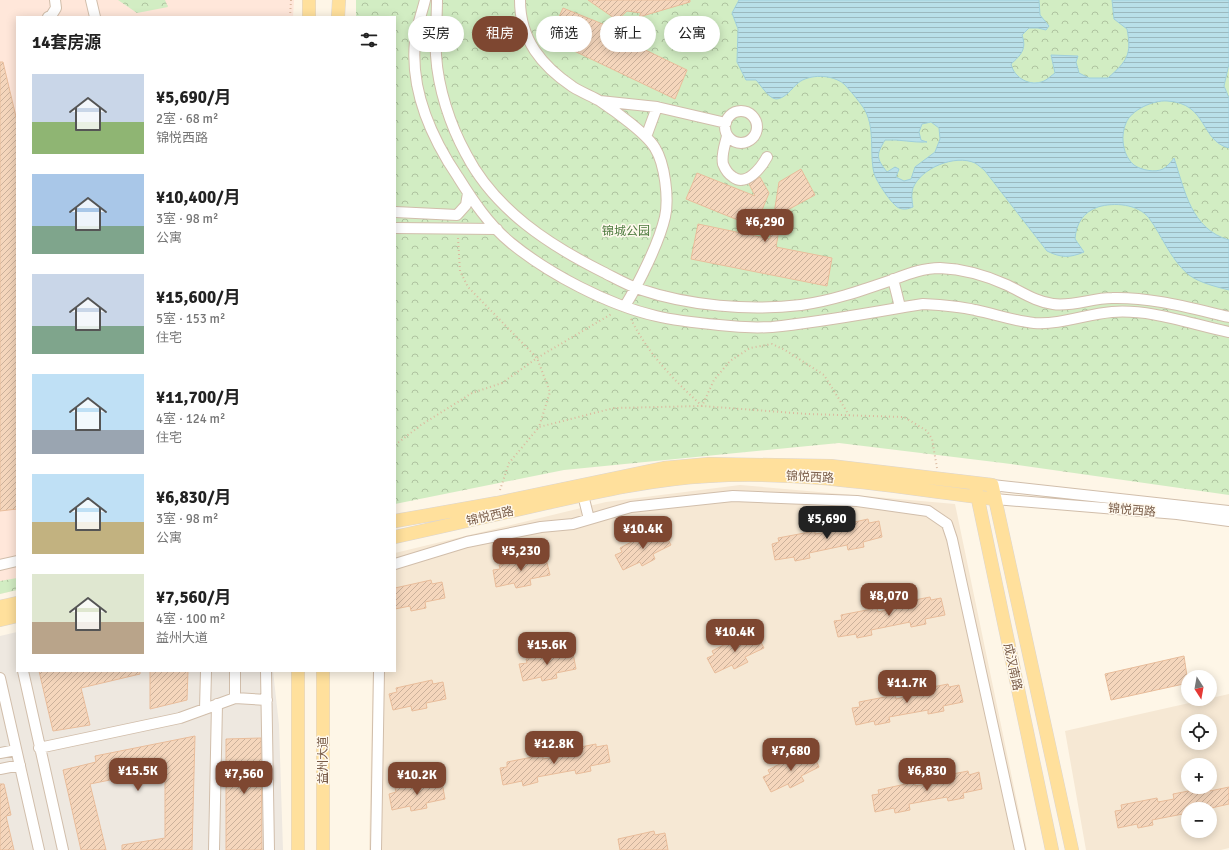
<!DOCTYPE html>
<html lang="zh">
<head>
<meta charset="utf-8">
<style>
	body { margin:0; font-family:Signika,"Noto Sans SC",sans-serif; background:#f6f6f6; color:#222; height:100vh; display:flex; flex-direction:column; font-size:15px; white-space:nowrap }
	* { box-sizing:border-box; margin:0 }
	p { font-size:13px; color:#767676 }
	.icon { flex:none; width:22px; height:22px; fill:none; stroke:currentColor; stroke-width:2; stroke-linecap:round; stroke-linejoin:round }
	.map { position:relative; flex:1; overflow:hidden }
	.sheet { position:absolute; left:16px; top:16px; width:380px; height:656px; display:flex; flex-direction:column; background:#fff; border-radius:0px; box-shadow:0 2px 10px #0003 }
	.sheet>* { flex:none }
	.banner { position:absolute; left:408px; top:16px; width:380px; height:36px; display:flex; gap:8px }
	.needle { width:26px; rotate:169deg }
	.fabs { position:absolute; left:1181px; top:670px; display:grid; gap:8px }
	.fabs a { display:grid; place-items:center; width:36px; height:36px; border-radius:50%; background:#fff; box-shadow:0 2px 10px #0003; font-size:20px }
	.price { position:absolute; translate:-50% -34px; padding:0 9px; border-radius:8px; background:#7e4731; color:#fff; font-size:13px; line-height:26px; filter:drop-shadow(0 1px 2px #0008) }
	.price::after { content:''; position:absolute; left:50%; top:24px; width:12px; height:9px; margin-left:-6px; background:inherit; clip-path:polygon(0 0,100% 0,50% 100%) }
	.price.on { background:#222; color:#fff }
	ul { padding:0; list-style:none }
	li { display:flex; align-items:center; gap:12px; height:100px; padding:0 16px }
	li span { display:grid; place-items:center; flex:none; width:112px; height:80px; border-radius:0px; color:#555 }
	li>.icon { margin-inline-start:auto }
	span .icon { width:48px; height:48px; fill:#fffc; stroke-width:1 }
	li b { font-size:17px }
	h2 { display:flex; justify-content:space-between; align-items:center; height:48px; padding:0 16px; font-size:17px }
	.pill { padding:0 14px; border-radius:18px; background:#fff; box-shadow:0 2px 10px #0003; font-size:14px; line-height:36px }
	.pill.on { background:#7e4731; color:#fff }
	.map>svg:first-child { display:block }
</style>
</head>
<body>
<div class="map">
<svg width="1229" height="850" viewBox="0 0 1229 850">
	<defs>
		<pattern id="park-crowns" width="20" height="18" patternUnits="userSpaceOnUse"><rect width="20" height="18" fill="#d2edc3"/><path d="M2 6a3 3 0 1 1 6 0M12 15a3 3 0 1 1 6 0" fill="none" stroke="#afc3a0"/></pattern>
		<pattern id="water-rules" width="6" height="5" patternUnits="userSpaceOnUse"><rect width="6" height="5" fill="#b9e0e9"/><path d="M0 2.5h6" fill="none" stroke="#9bb9bf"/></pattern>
		<pattern id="building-hatch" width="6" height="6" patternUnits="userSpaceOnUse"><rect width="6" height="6" fill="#f5d6bc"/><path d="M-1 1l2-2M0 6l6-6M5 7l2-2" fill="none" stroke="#cbb19b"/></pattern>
	</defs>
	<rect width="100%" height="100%" fill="#fef6e7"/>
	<path fill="#f6e8d4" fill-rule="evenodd" d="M 740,485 L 955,504 L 1027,850 L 369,850 L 373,671 L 395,671 L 395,553 L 606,502 Z
		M 1229,694 L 1229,848 L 1221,850 L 1086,850 L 1065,731 ZM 1188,721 L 1210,721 L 1210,743 L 1188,743 ZM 1188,765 L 1210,765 L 1210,787 L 1188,787 ZM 1188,809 L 1210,809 L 1210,831 L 1188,831 Z"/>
	<path fill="#ffe7da" d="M 0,0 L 294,0 L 293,17 L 17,17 L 17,590 L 0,594 Z"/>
	<path fill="#eee8e0" d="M 17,632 L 17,671 L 273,671 L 279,725 L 283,850 L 0,850 L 0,636 Z"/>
	<path fill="url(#park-crowns)" d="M 118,0 L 165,0 L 168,7 L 137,13 Z
		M 356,0 L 1229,0 L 1229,495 L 1003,463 L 839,443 L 564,470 L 395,504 L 395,17 L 356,17 Z
		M 17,578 L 17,590 L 0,594 L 0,581 Z"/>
	<path fill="url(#water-rules)" stroke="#9fcfdc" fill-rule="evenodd" d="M 739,0 L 1039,0 L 1040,15 L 1049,26 L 1046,30 L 1038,28 L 1029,28 L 1022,35 C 1027,49 1021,55 1011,64 C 1014,78 1030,87 1044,81 C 1048,79 1052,75 1055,73 L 1051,55 L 1078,56 L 1076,62 L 1079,73 L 1089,78 L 1108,78 C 1127,61 1132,55 1127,29 L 1114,19 L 1112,0 L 1229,0 L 1229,64 L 1224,86 L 1229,98 L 1229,148 C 1200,141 1208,103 1167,101 C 1153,100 1131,110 1126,123 C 1120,137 1123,156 1134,165 C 1141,170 1155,173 1163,169 C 1167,167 1171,162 1174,158 C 1185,191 1191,229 1229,240 L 1229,290 C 1217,287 1200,283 1189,275 C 1170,259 1163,237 1149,218 C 1138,204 1114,202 1098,207 C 1083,212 1076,224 1075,239 L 1084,252 C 1070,258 1061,258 1047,251 L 985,171 C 982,168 978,165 975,163 C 955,154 921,168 913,188 C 911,194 912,201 913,207 C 908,209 904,210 899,208 C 892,205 876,181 874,173 C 869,153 876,126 863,107 C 858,100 850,90 844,84 C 832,74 809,74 798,83 C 792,88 785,99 776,99 C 768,98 761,85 756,80 L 746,80 L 737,62 L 738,29 L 732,13 ZM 931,122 L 939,128 L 940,139 L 935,152 L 915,167 L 911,179 L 904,181 L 896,177 L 899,169 L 895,167 L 887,172 C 876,158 876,155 885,140 C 900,139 913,143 927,142 L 921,140 L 919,132 L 922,124 Z"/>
	<path fill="url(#building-hatch)" stroke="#e9bd9b" d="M 588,0 L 690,0 L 690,2 L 639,17 L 641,13 L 627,11 L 617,20 Z
		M 563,8 L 635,37 L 633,44 L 687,70 L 675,99 L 549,39 Z
		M 0,62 L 3,62 L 17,121 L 17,509 L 0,511 Z
		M 801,169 L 815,195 L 782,213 L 776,247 L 832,258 L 827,286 L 691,259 L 698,224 L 770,239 L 779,182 Z
		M 697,173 L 755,196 L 749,184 L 760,177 L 769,193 L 755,227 L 686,199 Z
		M 868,519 L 869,523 L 879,521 L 882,537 L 863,542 L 864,547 L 848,550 L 847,545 L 809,553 L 810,558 L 795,561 L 794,557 L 775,560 L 772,544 L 779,542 L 778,538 L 815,531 L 815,534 L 833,531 L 832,527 Z
		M 663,530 L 671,545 L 653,554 L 655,559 L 642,566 L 640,562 L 623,570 L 615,555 L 622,552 L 620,548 L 652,531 L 654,534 Z
		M 535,557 L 536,561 L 546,559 L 550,575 L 530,579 L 531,585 L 516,588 L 514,583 L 496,587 L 493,570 L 500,569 L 499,565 Z
		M 431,580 L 432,584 L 442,582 L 445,598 L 425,602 L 426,608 L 411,611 L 410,606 L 395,609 L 395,588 Z
		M 930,597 L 931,600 L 941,598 L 945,615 L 925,619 L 926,624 L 911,627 L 910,622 L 871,630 L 872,635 L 857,638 L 856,634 L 838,637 L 834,621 L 842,620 L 841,615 L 877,608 L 878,612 L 895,608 L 894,604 Z
		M 756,633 L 764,648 L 745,657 L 748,662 L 734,669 L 732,665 L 715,673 L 707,658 L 714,655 L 712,651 L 745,634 L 747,638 Z
		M 562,651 L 563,655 L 573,653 L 576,669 L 556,673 L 557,678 L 542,681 L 541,677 L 523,681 L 519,664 L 527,663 L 526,659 Z
		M 1184,656 L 1188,683 L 1111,700 L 1105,674 Z
		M 39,671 L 140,671 L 140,674 L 81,688 L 90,725 L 53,731 Z
		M 150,671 L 188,671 L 187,700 L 150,709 Z
		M 432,680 L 433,684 L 443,682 L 446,699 L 426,703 L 427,708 L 412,711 L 411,706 L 393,710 L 389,694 L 397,692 L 396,688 Z
		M 948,684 L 949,687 L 959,685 L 963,702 L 943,706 L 944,711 L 928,714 L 928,710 L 889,717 L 890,722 L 875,725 L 874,721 L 856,725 L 852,708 L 860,707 L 859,702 L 895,695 L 896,699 L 913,695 L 912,691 Z
		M 195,736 L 192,850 L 122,850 L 122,845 L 165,838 L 165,769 L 90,784 L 106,850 L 81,850 L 63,770 L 96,762 L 95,756 Z
		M 261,738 L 262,850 L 226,850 L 226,739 Z
		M 596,744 L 596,747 L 607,745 L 610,762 L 590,766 L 591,771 L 576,774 L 575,770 L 537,777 L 538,782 L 523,786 L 522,781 L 503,785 L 500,768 L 507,767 L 507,762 L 543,755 L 543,759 L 561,756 L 560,751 Z
		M 812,752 L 819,767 L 801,776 L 804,781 L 790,788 L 788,784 L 771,792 L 763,777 L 770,774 L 768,770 L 801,753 L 802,757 Z
		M 968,771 L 969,775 L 979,772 L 982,789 L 963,793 L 964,798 L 948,801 L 947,797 L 909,804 L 910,810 L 895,813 L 894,808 L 875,812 L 872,795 L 879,794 L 878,790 L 915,782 L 915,786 L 933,783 L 932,778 Z
		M 431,781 L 432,784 L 442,782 L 445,799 L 426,803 L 427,808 L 411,811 L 410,806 L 392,810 L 389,794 L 396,792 L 395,788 Z
		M 0,784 L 4,784 L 11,815 L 6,816 L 14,850 L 0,850 Z
		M 1209,787 L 1210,791 L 1229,787 L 1229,804 L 1207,809 L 1188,809 L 1188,813 L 1152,820 L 1153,825 L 1138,828 L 1137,824 L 1118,828 L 1115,811 L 1122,810 L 1121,805 L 1157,798 L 1158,802 L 1174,799 L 1173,794 Z
		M 654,831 L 655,835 L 665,833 L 668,850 L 620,850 L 618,839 Z"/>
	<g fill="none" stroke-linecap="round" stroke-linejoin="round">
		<g stroke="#d1beab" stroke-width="12">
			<path id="minor" d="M 91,0 L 95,17
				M 425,0 C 422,13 416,28 415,41 C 410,91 431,137 458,177 C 473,201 489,225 511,243 C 549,274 608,305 656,316 C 677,321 698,323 719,325 C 736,327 755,328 772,327 C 823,322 873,312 923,304 C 941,305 958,306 975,310 C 995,314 1014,321 1034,323 C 1061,325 1086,314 1112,312 C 1152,309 1190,324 1229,332
				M 437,0 C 437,18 435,37 436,55 C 438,88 450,125 466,154 C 495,210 549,245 603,272 C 615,278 627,285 639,289 C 689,306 749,311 801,305 C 832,301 863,290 892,280 C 908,274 923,268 940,268 C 964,269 985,275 1007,285 C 1022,292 1036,302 1053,304 C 1072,307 1092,298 1112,298 C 1152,297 1190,308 1229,317
				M 520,0 C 520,40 542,66 573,87 C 581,92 591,96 600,101 C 615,111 647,134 655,148 C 665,164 669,199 665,217 C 659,243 639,283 625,306
				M 48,17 L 51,16 L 56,8 L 55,0
				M 600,101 L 657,107 L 726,123
				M725 127a16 16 0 1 1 32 0a16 16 0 1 1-32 0Z
				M 727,136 C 725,145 721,155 723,164 C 725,169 728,174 733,177 C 746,187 761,168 767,157
				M 646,137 L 657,107
				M 395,212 L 457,215 L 466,205 L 468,193
				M 395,228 L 497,229
				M 893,279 L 900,307
				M 992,485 L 1229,511
				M 583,495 L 589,519
				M 995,499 L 1177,514 L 1229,521
				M 395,564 L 467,542 L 541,527 L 573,524 L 631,507 L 733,496 L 857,501 L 928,511 L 947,524 L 952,539 L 1020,850
				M 0,565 L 17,561
				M 23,671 L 63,850
				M 266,671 L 269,850
				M 0,678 L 39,850
				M 235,698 L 235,671
				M 205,709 L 206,671
				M 39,748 L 180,718 L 235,698 L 267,700
				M 0,753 L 16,750
				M 0,769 L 20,765
				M 214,850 L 217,704
				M 376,850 L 379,671"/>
		</g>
		<g stroke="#dcd5d0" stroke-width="14">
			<path id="major" d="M 309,17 L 309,0
				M 338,17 L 339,0
				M 976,490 L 1052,850
				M 395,521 L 497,503 L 664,468 L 709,464 L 831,466 L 992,485 L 1072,850
				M 395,537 C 446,526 496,514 547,503 C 600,491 654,479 709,476 C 807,470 898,488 995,499
				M 0,607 L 17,603
				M 0,620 L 17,616
				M 298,850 L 298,671
				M 323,850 L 323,671"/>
		</g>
		<path stroke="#dbb99f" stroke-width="2" stroke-dasharray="1 3" stroke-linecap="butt" d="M 290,17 L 291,0
			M 458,238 L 460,271 L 468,287 L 537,358 L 550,392 L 539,427
			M 631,319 C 648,354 674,380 702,406 L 714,380 L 730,361 L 750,348 L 772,344 L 785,350 L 824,375 L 849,415
			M 395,445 L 421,425 L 472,393 L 502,383 L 537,358 L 613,313
			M 500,490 L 509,463 L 539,427 L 614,408 L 702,406 L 807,414 L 904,417 L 927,431 L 932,439 L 937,468"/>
		<use href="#minor" stroke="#fff" stroke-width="10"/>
		<use href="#major" stroke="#ffe09c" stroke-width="13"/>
	</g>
	<g text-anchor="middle" stroke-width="3" stroke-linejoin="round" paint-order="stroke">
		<g font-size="12" fill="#4c7a3d" stroke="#fff9ee">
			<text x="626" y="235">锦城公园</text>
		</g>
		<g font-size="12" fill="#7a5d49" stroke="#fff9ee">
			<text transform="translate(810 477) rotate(3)" y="4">锦悦西路</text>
			<text transform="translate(1132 510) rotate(5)" y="4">锦悦西路</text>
			<text transform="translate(490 516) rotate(-13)" y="4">锦悦西路</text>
			<text transform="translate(1013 667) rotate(78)" y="4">成汉南路</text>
			<text transform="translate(323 760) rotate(-90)" y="4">益州大道</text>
		</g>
	</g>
</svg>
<div class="fabs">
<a><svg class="needle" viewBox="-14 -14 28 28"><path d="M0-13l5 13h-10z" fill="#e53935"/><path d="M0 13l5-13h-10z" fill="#767676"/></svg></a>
<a><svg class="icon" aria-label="locate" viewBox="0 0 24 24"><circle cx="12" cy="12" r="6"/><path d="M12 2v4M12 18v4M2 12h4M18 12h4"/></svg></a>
<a>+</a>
<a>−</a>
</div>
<b class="price" style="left:765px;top:243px">¥6,290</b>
<b class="price on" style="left:827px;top:540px">¥5,690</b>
<b class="price" style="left:643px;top:550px">¥10.4K</b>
<b class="price" style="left:521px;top:572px">¥5,230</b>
<b class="price" style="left:889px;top:617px">¥8,070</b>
<b class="price" style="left:735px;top:653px">¥10.4K</b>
<b class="price" style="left:547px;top:666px">¥15.6K</b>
<b class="price" style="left:907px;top:704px">¥11.7K</b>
<b class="price" style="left:554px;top:765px">¥12.8K</b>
<b class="price" style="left:791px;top:772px">¥7,680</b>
<b class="price" style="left:138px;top:792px">¥15.5K</b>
<b class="price" style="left:927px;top:792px">¥6,830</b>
<b class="price" style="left:244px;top:795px">¥7,560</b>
<b class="price" style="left:417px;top:796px">¥10.2K</b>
<div class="banner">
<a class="pill">买房</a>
<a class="pill on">租房</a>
<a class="pill">筛选</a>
<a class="pill">新上</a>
<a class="pill">公寓</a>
</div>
<section class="sheet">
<h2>14套房源<svg class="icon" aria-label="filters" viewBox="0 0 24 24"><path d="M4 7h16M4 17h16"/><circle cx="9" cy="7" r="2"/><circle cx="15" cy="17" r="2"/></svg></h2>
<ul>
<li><span style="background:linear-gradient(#c9d6e8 60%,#8fb573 0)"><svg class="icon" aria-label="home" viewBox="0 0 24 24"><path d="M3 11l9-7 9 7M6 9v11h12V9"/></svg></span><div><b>¥5,690/月</b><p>2室 · 68 m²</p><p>锦悦西路</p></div></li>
<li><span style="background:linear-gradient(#a9c7e8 65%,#7fa58c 0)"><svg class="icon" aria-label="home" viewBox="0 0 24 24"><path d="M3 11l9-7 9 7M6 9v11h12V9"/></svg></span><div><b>¥10,400/月</b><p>3室 · 98 m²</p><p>公寓</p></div></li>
<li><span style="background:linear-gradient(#c9d6e8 65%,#7fa58c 0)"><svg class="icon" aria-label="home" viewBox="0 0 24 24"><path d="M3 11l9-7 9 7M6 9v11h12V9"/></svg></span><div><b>¥15,600/月</b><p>5室 · 153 m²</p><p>住宅</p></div></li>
<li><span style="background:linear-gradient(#bfe0f5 70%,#9aa5b1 0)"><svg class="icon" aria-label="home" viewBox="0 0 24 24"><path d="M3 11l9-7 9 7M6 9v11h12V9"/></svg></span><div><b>¥11,700/月</b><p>4室 · 124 m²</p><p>住宅</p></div></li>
<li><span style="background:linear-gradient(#bfe0f5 60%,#c2b280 0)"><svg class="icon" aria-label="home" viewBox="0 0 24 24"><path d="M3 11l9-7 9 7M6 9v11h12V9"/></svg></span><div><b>¥6,830/月</b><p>3室 · 98 m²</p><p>公寓</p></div></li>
<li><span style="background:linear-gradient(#dfe7d0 60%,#b9a48a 0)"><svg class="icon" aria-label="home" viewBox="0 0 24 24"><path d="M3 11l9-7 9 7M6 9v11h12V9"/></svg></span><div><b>¥7,560/月</b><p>4室 · 100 m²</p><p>益州大道</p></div></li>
</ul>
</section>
</div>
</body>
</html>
